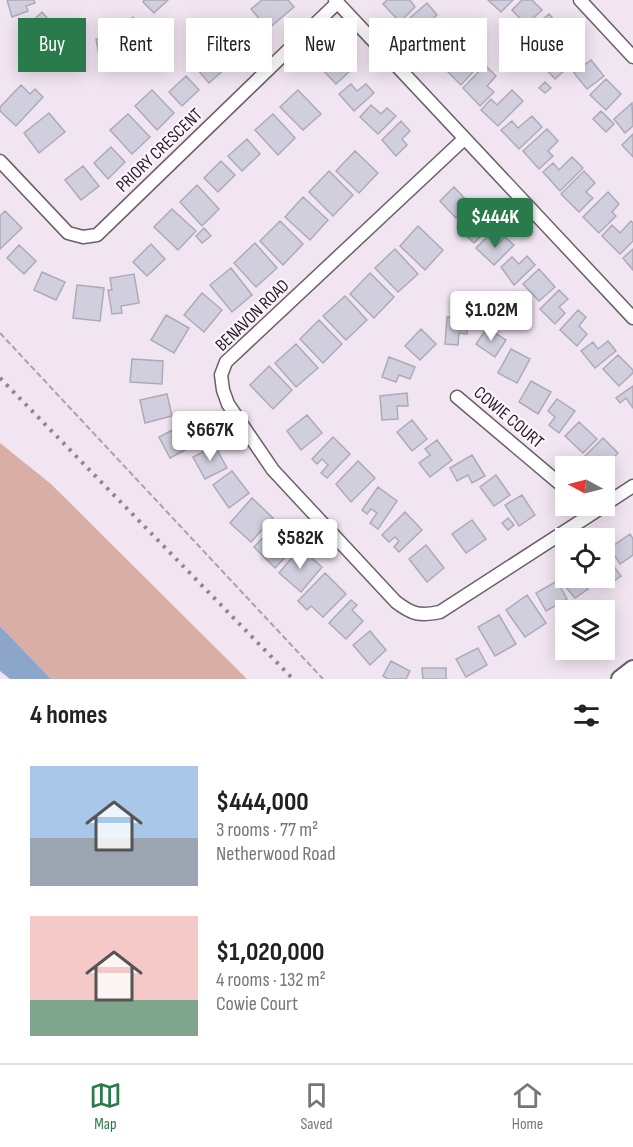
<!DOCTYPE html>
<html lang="en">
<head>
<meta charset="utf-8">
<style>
	body { margin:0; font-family:"Sofia Sans Condensed",sans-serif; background:#f6f6f6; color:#222; height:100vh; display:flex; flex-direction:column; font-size:22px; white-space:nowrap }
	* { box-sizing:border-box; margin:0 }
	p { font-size:20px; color:#767676 }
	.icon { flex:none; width:33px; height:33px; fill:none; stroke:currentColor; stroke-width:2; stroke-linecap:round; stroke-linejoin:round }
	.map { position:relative; height:679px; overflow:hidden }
	.drawer { display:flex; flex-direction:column; background:#fff; flex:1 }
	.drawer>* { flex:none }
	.top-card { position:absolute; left:18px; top:18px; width:597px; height:54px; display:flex; gap:12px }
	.needle { width:39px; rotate:277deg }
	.tools { position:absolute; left:555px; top:456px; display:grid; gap:12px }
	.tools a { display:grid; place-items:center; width:60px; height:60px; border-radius:0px; background:#fff; box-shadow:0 3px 15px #0003; font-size:30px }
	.price { position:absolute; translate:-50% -51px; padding:0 14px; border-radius:6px; background:#fff; color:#222; font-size:20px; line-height:39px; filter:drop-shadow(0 2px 3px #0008) }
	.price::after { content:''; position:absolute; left:50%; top:36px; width:18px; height:14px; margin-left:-9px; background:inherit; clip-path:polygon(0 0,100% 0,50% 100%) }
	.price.on { background:#2a7b4c; color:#fff }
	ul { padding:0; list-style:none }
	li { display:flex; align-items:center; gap:18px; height:150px; padding:0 30px }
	li span { display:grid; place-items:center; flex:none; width:168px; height:120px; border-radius:0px; color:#555 }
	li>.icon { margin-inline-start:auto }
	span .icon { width:72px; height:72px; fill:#fffc; stroke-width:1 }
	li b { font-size:26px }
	h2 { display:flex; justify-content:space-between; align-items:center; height:72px; padding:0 30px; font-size:26px }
	.tag { padding:0 21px; border-radius:0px; background:#fff; box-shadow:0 3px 15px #0003; font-size:21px; line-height:54px }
	.tag.on { background:#2a7b4c; color:#fff }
	.tabs { display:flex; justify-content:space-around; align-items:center; height:84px; border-top:2px solid #e0e0e0; background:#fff; font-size:16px; color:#767676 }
	.tabs a { display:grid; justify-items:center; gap:3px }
	.tabs .on { color:#2a7b4c }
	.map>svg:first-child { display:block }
</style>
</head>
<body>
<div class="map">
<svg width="633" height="679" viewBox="0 0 633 679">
	<rect width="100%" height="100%" fill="#f2e5f2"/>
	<path fill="#d9afa5" d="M 0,443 L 51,484 L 247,679 L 51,679 L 0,626 Z"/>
	<path fill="#8ca6cb" d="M 0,626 L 51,679 L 10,679 L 0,671 Z"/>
	<path fill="#d1cfde" stroke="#acaab9" stroke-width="1.5" d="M 7,0 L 34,0 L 35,3 L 26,6 L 28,11 L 12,17 Z
		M 144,0 L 168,0 L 154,13 L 143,2 Z
		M 262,0 L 288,0 L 294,7 L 268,29 L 251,9 Z
		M 387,0 L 410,0 L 415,7 L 400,22 L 383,4 Z
		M 488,0 L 513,0 L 501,12 Z
		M 522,0 L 532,0 L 542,10 L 526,25 L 512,10 Z
		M 427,3 L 437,15 L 428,23 L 434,30 L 419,43 L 403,24 Z
		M 42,12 L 57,30 L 42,43 L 27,26 Z
		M 549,14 L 565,33 L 539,55 L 523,36 Z
		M 133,17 L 139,26 L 148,19 L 158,32 L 151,37 L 155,42 L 144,51 L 123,25 Z
		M 228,19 L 250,42 L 233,58 L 211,35 Z
		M 454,27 L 465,39 L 438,63 L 423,46 L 432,37 L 437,42 Z
		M 108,36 L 110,47 L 119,45 L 122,60 L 101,65 L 96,39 Z
		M 562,39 L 571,48 L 573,46 L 581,55 L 555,79 L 539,62 Z
		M 206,41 L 227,67 L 209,83 L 187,57 Z
		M 57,48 L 78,55 L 74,68 L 53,61 Z
		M 473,51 L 483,61 L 461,85 L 443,67 L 458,52 L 465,59 Z
		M 335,53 L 351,70 L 336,84 L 320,67 Z
		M 591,60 L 604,76 L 587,89 L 574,73 Z
		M 485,65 L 496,76 L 487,86 L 494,92 L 480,106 L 463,88 Z
		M 186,76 L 199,90 L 182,106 L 169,92 Z
		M 606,79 L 621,94 L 606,110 L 590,95 Z
		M 545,82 L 551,88 L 545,93 L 539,88 Z
		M 351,84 L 357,91 L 366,84 L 374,93 L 354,111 L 339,94 Z
		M 21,85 L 30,94 L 35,89 L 43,97 L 16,126 L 0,111 L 0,107 Z
		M 152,90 L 174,113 L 157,130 L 135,106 Z
		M 298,90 L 321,114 L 303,130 L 280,107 Z
		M 512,90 L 523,101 L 498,126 L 481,110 L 491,99 L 497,105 Z
		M 632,103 L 633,126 L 625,133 L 614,119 Z
		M 371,105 L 381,114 L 387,108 L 396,116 L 378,134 L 360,117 Z
		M 601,111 L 614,124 L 606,132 L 593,119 Z
		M 49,113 L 65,132 L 39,153 L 24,133 Z
		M 128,114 L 150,137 L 132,154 L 110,130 Z
		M 273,114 L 295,138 L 278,155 L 255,130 Z
		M 532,116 L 542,127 L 519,149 L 501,130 L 512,121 L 518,128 Z
		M 401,121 L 410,131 L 402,139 L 407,145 L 396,156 L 382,140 Z
		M 547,129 L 558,141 L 548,151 L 553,156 L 539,169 L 523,151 Z
		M 633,134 L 633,157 L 622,145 Z
		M 247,139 L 260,154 L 242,171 L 228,156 Z
		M 111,147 L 125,162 L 108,179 L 94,163 Z
		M 355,151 L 378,173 L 359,193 L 336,171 Z
		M 572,157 L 583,168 L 560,191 L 543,172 L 553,163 L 559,170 Z
		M 221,161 L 235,175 L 218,192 L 204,178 Z
		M 83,166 L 99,186 L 81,200 L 65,180 Z
		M 329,171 L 353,195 L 333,216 L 309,192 Z
		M 584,171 L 595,183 L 586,192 L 593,198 L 579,212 L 561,194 Z
		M 197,185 L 219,209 L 202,226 L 180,202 Z
		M 454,187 L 470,204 L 456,218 L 440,201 Z
		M 608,192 L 619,204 L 612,212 L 616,216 L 599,233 L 583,217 Z
		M 303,197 L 328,220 L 310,240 L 285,217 Z
		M 172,209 L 196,231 L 178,250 L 154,227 Z
		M 5,211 L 22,228 L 0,249 L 0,216 Z
		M 483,215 L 493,224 L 474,243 L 457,227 L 467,217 L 474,224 Z
		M 280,221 L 303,244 L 283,265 L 260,241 Z
		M 631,221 L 633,223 L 633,241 L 620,254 L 602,236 L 612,225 L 620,233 Z
		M 418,226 L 443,250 L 425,270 L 400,246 Z
		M 204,228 L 211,236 L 202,243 L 196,236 Z
		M 488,236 L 497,245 L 505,237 L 514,245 L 494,265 L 476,248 Z
		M 255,243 L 277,268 L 256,287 L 234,263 Z
		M 151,244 L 165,259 L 147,276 L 133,262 Z
		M 19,245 L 36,261 L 24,274 L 7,258 Z
		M 395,249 L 418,274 L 398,292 L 375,268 Z
		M 633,249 L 633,270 L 623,258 Z
		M 527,256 L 535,265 L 514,285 L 501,267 L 512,257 L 519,264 Z
		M 231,268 L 252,295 L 232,312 L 210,285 Z
		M 539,269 L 555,287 L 539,301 L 523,284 Z
		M 42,272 L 65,282 L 56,300 L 34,290 Z
		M 370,273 L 394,297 L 374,318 L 350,294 Z
		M 134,274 L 139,303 L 121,306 L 122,313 L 112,314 L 108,290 L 112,290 L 110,278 Z
		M 77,285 L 104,288 L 100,321 L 73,318 Z
		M 559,290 L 568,299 L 559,307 L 565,313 L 555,324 L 540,309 Z
		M 202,293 L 222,310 L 204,332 L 184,315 Z
		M 345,296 L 367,320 L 346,340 L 323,316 Z
		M 578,310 L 586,317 L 579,326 L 587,334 L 577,346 L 560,330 Z
		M 166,315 L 189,328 L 174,353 L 151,340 Z
		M 447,317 L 468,319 L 467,334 L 459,333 L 458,345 L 445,344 Z
		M 319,320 L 342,344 L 323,363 L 300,339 Z
		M 487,328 L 506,340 L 495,357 L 476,344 Z
		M 421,329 L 436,344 L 420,360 L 405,346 Z
		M 608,341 L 616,351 L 595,368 L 581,351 L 593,342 L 598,349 Z
		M 296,344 L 318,368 L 296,387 L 275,363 Z
		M 511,349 L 530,359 L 517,383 L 498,373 Z
		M 618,355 L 633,370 L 633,373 L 619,386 L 603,369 Z
		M 389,357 L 415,367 L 410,379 L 399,375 L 396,382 L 382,377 Z
		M 132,359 L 163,361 L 162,384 L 130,382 Z
		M 269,366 L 292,390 L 273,409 L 250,385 Z
		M 531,381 L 551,392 L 538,414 L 519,402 Z
		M 633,386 L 633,408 L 626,398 L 620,403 L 616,398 Z
		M 407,393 L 408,406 L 397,406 L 398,419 L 382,420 L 380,396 Z
		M 167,394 L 172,416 L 145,423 L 140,400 Z
		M 557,399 L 575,411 L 559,433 L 549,425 L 555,417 L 548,411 Z
		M 307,415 L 322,433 L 301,450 L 287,431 Z
		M 412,420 L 427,439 L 412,451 L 397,432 Z
		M 579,422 L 597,439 L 583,453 L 565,436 Z
		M 182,425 L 193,446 L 170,458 L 159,437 Z
		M 333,437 L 350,454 L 327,478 L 321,473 L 328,465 L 322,459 L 317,464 L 312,459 Z
		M 603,438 L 618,453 L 608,463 L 603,457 L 595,466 L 585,456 Z
		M 437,440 L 452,460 L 430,477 L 419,463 L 430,455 L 425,449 Z
		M 215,446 L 227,468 L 205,479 L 193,457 Z
		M 472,455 L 485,476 L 472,483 L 468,475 L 457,481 L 450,468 Z
		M 358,461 L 375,478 L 351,502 L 336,484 Z
		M 232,471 L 249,493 L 229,508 L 213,485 Z
		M 496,475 L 510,495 L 494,506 L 480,487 Z
		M 378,487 L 397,501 L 378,529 L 370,523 L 377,513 L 371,509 L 367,514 L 362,510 Z
		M 522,495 L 535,515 L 519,526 L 505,505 Z
		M 252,498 L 273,518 L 251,542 L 230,523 Z
		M 405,512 L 422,530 L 399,552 L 394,547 L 399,541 L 395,537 L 389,542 L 382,535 Z
		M 508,518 L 514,525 L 508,530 L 502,523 Z
		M 472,520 L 486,539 L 466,553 L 452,534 Z
		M 277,523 L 298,544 L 275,568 L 254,547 Z
		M 630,534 L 633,539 L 633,555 L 620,564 L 610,548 Z
		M 426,545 L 444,568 L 427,582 L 409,559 Z
		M 300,548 L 322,567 L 301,592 L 279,573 Z
		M 604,553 L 621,576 L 611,583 L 604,574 Z
		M 325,573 L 346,594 L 323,617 L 311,606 L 307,610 L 298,601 Z
		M 572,578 L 588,578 L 589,580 L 584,584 L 588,589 L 575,598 L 565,586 L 574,579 Z
		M 557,581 L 567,599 L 546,611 L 536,593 Z
		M 527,595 L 546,623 L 525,637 L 506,610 Z
		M 351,600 L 357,605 L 352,610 L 363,621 L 346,639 L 329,623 Z
		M 499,615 L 516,644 L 495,656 L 478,627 Z
		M 370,631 L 386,650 L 370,665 L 353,645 Z
		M 478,648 L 487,665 L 466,677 L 456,659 Z
		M 391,661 L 410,671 L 406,679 L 388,679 L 383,676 Z
		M 422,668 L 446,668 L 446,679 L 423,679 Z"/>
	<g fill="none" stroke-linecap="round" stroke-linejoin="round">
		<g stroke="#6a5f6a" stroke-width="15">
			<path id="street" d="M 335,0 L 633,318
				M 580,0 L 633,57
				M 464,139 L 226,362 L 221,375 L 223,390 L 228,404 L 273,470 L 396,602 C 413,615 420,616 440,612 L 604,506
				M 0,161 L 68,233 L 83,237 L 97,235 L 338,2
				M 457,397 L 566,489
				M 604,505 L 633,486"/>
		</g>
		<g stroke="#6a5f6a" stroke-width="20">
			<path id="secondary" d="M 620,679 L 633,669"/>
		</g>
		<path stroke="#aba0ab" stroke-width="2" stroke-dasharray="6 3" stroke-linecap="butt" d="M 0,333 L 323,679"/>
		<use href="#street" stroke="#fff" stroke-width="12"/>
		<use href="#secondary" stroke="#fff" stroke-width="16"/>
		<path stroke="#8f868f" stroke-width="4" stroke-dasharray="3 6" stroke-linecap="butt" d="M 0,378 L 293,679"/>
	</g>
	<g text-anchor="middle" stroke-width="4.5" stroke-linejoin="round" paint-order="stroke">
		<g font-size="18" fill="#272227" stroke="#fef4fe">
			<text transform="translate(159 150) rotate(-44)" y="6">PRIORY CRESCENT</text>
			<text transform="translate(252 315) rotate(-44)" y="6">BENAVON ROAD</text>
			<text transform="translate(509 417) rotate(40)" y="6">COWIE COURT</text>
		</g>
	</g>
</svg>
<div class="tools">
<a><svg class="needle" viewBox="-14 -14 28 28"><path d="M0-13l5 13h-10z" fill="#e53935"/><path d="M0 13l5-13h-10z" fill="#767676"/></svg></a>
<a><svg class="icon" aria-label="locate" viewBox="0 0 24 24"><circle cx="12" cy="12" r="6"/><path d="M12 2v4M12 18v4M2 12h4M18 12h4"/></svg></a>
<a><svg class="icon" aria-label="layers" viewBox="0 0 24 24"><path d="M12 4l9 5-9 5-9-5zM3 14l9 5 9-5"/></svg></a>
</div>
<b class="price on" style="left:495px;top:249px">$444K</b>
<b class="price" style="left:491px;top:342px">$1.02M</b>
<b class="price" style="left:210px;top:462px">$667K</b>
<b class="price" style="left:300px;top:570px">$582K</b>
<div class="top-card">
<a class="tag on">Buy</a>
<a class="tag">Rent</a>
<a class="tag">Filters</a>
<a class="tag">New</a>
<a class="tag">Apartment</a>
<a class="tag">House</a>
</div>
</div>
<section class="drawer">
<h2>4 homes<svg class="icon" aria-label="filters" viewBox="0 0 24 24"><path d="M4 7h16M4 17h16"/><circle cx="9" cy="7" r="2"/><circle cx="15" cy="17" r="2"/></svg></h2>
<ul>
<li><span style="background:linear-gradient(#a9c7e8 60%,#9aa5b1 0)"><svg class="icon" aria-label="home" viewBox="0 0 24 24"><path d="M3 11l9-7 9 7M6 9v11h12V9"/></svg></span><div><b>$444,000</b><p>3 rooms · 77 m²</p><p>Netherwood Road</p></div></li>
<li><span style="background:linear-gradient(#f6c9c9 70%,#7fa58c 0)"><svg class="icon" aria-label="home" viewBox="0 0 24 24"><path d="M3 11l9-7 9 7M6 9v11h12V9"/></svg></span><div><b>$1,020,000</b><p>4 rooms · 132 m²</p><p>Cowie Court</p></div></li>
</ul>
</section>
<nav class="tabs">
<a class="on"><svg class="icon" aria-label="map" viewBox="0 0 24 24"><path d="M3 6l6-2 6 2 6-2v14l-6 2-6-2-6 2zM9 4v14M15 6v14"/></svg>Map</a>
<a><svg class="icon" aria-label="saved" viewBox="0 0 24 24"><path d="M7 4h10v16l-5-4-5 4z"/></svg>Saved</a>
<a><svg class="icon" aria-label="home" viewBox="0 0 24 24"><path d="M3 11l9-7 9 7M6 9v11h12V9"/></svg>Home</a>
</nav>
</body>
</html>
